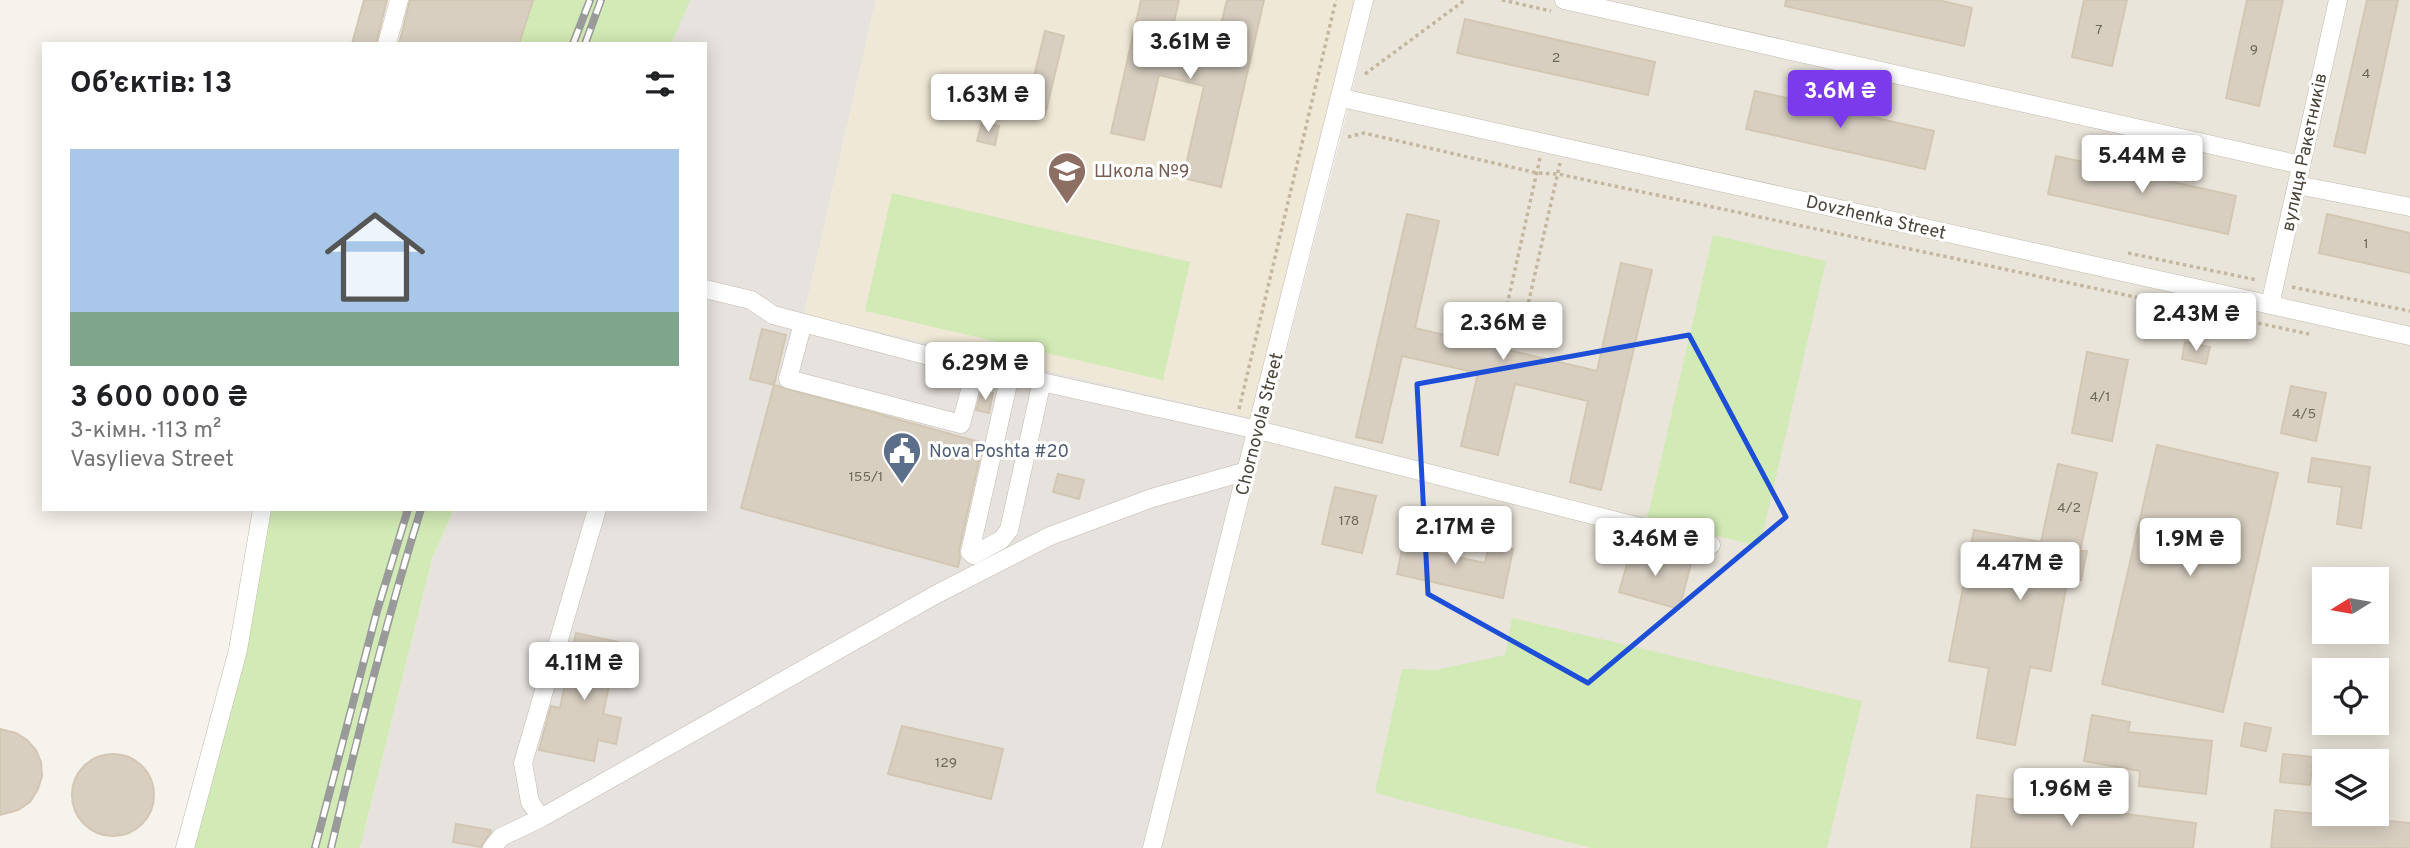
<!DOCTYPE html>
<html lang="uk">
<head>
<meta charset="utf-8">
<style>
	body { margin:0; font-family:Overpass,sans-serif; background:#f2f2f2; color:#202124; height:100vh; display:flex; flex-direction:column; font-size:26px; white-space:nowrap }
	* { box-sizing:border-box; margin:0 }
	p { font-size:23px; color:#757577 }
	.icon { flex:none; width:38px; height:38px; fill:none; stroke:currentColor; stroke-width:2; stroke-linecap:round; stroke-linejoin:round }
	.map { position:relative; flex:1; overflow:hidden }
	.panel { position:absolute; left:42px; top:42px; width:665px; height:469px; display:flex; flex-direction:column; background:#fff; border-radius:0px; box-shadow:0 4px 18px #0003 }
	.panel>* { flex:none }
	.needle { width:46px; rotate:259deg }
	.controls { position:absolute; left:2312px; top:567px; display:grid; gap:14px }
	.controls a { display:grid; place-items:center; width:77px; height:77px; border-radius:0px; background:#fff; box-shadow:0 4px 18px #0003; font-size:35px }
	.price { position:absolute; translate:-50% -60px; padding:0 16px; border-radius:7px; background:#fff; color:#222; font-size:23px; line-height:46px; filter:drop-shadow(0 2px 4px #0008) }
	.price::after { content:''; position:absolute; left:50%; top:42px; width:21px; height:16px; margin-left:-10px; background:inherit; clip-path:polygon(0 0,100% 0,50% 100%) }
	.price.on { background:#7c3aed; color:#fff }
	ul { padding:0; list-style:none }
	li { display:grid; align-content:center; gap:14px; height:371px; padding:0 28px }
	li+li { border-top:2px solid #e0e0e0 }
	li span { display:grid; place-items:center; height:217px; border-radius:0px; color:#555 }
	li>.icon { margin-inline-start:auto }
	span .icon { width:126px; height:126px; fill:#fffc; stroke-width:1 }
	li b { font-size:30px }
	h2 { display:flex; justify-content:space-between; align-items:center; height:84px; padding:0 28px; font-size:30px }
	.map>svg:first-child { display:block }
</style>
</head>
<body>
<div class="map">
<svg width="2410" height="848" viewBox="0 0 2410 848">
	<rect width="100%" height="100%" fill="#f6f3ec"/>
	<path fill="#eae5da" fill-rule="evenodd" d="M 1373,0 L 2410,0 L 2410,328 L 1352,91 Z
		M 1348,108 L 2410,345 L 2410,848 L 1161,848 ZM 2324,579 L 2376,579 L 2376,632 L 2324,632 ZM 2324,670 L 2376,670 L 2376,723 L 2324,723 ZM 2324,761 L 2376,761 L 2376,814 L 2324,814 Z"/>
	<path fill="#e6e2dd" d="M 642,0 L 876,0 L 804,314 L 1252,418 L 1143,848 L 360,848 L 432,559 L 454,509 L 705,509 L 705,44 L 624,44 Z"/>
	<path fill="#efe8d6" d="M 876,0 L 1356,0 L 1252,418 L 804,314 Z"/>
	<path fill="#d2eab5" d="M 533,0 L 690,0 L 671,44 L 519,44 Z
		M 892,193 L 1190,262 L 1163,380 L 865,311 Z
		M 1713,235 L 1826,261 L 1760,546 L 1647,520 Z
		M 262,509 L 454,509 L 432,559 L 360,848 L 185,848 Z
		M 1512,618 L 1862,701 L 1827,848 L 1592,848 L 1375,793 L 1402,669 L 1436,670 L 1505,655 Z"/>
	<path fill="#d8cfc1" stroke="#d3c7b4" stroke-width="2" d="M 364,0 L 387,0 L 376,44 L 352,44 Z
		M 410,0 L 533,0 L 519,44 L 399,44 Z
		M 1141,0 L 1179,0 L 1168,48 L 1213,58 L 1227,0 L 1264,0 L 1221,187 L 1183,178 L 1204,86 L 1159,75 L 1144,140 L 1111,133 Z
		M 1786,0 L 1938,0 L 1972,8 L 1964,46 L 1785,6 Z
		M 2084,0 L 2127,0 L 2112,66 L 2072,57 Z
		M 2247,0 L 2283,0 L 2259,106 L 2226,98 Z
		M 2367,0 L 2398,0 L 2365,153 L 2334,146 Z
		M 1465,19 L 1655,62 L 1648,95 L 1457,53 Z
		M 1045,31 L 1064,36 L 1045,115 L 1021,109 L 1027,83 L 1032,85 Z
		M 1755,91 L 1934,131 L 1925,169 L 1746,129 Z
		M 982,122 L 999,126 L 995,145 L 977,141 Z
		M 2056,156 L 2236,196 L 2228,234 L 2048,194 Z
		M 1407,214 L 1439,221 L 1415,328 L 1597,371 L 1621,263 L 1652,270 L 1601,490 L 1570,482 L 1588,401 L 1515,384 L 1498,455 L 1461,446 L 1478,373 L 1402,356 L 1382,443 L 1356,437 Z
		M 2327,214 L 2410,233 L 2410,273 L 2319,253 Z
		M 762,329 L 786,335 L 774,385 L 750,379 Z
		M 2185,342 L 2210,347 L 2206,364 L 2182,359 Z
		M 2087,352 L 2128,360 L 2112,441 L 2072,433 Z
		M 774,385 L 983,443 L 959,550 L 960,558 L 958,567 L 741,508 Z
		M 2291,386 L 2326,393 L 2316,441 L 2281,433 Z
		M 982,391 L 993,393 L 989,413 L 976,410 Z
		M 2157,445 L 2278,473 L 2223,712 L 2102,684 Z
		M 2312,458 L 2370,467 L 2361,528 L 2337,524 L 2342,487 L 2308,482 Z
		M 2058,464 L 2097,473 L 2080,551 L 2087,551 L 2081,580 L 2068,577 L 2051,671 L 2030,667 L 2015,745 L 1977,738 L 1989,668 L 1949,661 L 1974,530 L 2041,542 Z
		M 1058,474 L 1084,480 L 1079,499 L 1053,492 Z
		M 1335,487 L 1376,496 L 1362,553 L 1322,544 Z
		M 1407,524 L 1427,529 L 1423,550 L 1485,563 L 1489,544 L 1513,549 L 1503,598 L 1397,574 Z
		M 1632,547 L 1691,564 L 1679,609 L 1619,592 Z
		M 576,633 L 618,642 L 603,714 L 621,718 L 616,744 L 598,740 L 594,761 L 539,750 L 551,706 L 560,708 Z
		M 2092,715 L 2130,722 L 2128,732 L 2212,741 L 2206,794 L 2139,786 L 2140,771 L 2084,761 Z
		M 2245,723 L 2271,728 L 2266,751 L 2241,746 Z
		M 902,726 L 1003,749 L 991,799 L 888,774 Z
		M 0,729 L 16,733 L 27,740 L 36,750 L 41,762 L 42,776 L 38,789 L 30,802 L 18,810 L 0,815 Z
		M72 795a41 41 0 1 1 82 0a41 41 0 1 1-82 0Z
		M 2283,754 L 2313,757 L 2310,785 L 2280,782 Z
		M 1977,795 L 2196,823 L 2193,848 L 1971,848 Z
		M 2275,810 L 2410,823 L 2410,848 L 2271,848 Z
		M 456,824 L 491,830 L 491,832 L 481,847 L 453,842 Z"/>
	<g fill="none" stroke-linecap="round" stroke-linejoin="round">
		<g stroke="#c2bbae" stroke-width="19">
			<path id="minor" d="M 1564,0 L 2301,165
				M 387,44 L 399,0
				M 1342,98 L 2410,336
				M 2297,185 L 2410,207
				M 705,289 L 751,300 L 773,315 L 952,362 L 1258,430 L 1711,545
				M 2270,305 L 2338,0
				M 803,323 L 788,379 L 961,424 L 976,368
				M 1010,375 L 970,552 L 973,555 L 1001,540 L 1009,530 L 1042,381
				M 541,818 L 530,802 L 523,763 L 597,509
				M 185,848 L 238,650 L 262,509
				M 492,848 L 501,837 L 541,818 L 935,595 L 1050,536 L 1152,498 L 1247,471
				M 1152,848 L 1364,0"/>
		</g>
		<path stroke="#c4b79f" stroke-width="3.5" stroke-dasharray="3.5 3.5" stroke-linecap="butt" d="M 1502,0 L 1551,11
			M 1365,74 L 1465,0
			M 1348,137 L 1364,133 L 1537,173 L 1558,174 L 2309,334
			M 1540,158 L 1505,314 L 1525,318 L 1560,163
			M 2128,253 L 2257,280
			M 2292,287 L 2410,311
			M 1239,409 L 1336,0"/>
		<use href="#minor" stroke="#fff" stroke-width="18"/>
		<g stroke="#9a9a9a" stroke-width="8">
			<path id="rail" d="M 573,44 L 590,0
				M 585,44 L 601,0
				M 315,848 L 377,611 L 408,509
				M 331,848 C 358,734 386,621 421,509"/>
		</g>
		<use href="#rail" stroke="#fff" stroke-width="5" stroke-dasharray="16" stroke-linecap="butt"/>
	</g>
	<path fill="none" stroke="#1d4ed8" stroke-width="5" stroke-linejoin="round" d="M 1689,335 L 1786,517 L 1588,683 L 1428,594 L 1417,384 Z"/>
	<defs>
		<g id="school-pin" transform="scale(2.0125)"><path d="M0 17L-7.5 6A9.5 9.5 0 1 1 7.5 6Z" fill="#8d6e63" stroke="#fff"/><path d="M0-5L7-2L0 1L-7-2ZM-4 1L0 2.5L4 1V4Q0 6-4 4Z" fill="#fff"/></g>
		<g id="civic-pin" transform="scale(2.0125)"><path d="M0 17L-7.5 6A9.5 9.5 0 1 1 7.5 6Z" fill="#5c6f8a" stroke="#fff"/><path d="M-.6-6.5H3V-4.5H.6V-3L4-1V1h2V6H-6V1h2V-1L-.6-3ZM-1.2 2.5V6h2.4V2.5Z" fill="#fff"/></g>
	</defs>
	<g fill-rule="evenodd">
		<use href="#school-pin" x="1067" y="171"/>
		<use href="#civic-pin" x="902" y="451"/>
	</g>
	<g text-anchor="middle" stroke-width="6" stroke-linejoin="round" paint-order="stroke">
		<g font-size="14" fill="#6e675b">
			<text x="2099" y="34">7</text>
			<text x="2254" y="54">9</text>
			<text x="1556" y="62">2</text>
			<text x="2366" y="78">4</text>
			<text x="2366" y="248">1</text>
			<text x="2100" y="401">4/1</text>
			<text x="2304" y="418">4/5</text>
			<text x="866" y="481">155/1</text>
			<text x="2069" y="512">4/2</text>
			<text x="1349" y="525">178</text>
			<text x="946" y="767">129</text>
		</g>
		<g font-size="18" fill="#4b4439" stroke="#fff">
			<text transform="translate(2304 152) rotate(-78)" y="6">вулиця Ракетників</text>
			<text transform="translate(1876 217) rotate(13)" y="6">Dovzhenka Street</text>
			<text transform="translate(1259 424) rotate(-76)" y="6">Chornovola Street</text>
		</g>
		<g font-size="18" fill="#785e54" stroke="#fff" text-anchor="start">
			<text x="1094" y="177">Школа №9</text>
		</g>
		<g font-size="18" fill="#4e5e75" stroke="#fff" text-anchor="start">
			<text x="929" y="457">Nova Poshta #20</text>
		</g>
	</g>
</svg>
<div class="controls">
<a><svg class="needle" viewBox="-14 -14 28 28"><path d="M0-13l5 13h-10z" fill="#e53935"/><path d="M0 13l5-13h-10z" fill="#757577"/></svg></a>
<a><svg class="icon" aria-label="locate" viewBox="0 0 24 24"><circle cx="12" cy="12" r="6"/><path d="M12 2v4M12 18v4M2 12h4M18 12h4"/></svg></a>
<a><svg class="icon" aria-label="layers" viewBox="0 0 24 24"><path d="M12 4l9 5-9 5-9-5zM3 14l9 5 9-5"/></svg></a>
</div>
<b class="price" style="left:1190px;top:81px">3.61M ₴</b>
<b class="price on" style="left:1840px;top:130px">3.6M ₴</b>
<b class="price" style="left:988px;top:134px">1.63M ₴</b>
<b class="price" style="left:2142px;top:195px">5.44M ₴</b>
<b class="price" style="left:2196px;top:353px">2.43M ₴</b>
<b class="price" style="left:1503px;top:362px">2.36M ₴</b>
<b class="price" style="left:985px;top:402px">6.29M ₴</b>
<b class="price" style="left:1455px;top:566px">2.17M ₴</b>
<b class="price" style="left:1655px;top:578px">3.46M ₴</b>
<b class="price" style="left:2190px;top:578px">1.9M ₴</b>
<b class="price" style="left:2020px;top:602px">4.47M ₴</b>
<b class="price" style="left:584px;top:702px">4.11M ₴</b>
<b class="price" style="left:2071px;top:828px">1.96M ₴</b>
<section class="panel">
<h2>Об’єктів: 13<svg class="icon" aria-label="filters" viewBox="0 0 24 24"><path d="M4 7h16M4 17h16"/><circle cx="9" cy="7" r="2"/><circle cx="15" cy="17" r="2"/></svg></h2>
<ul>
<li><span style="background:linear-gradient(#a9c7e8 75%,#7fa58c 0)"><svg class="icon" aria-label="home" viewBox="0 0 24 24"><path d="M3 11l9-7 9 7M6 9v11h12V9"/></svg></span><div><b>3 600 000 ₴</b><p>3-кімн. · 113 m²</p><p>Vasylieva Street</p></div></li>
</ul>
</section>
</div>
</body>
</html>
